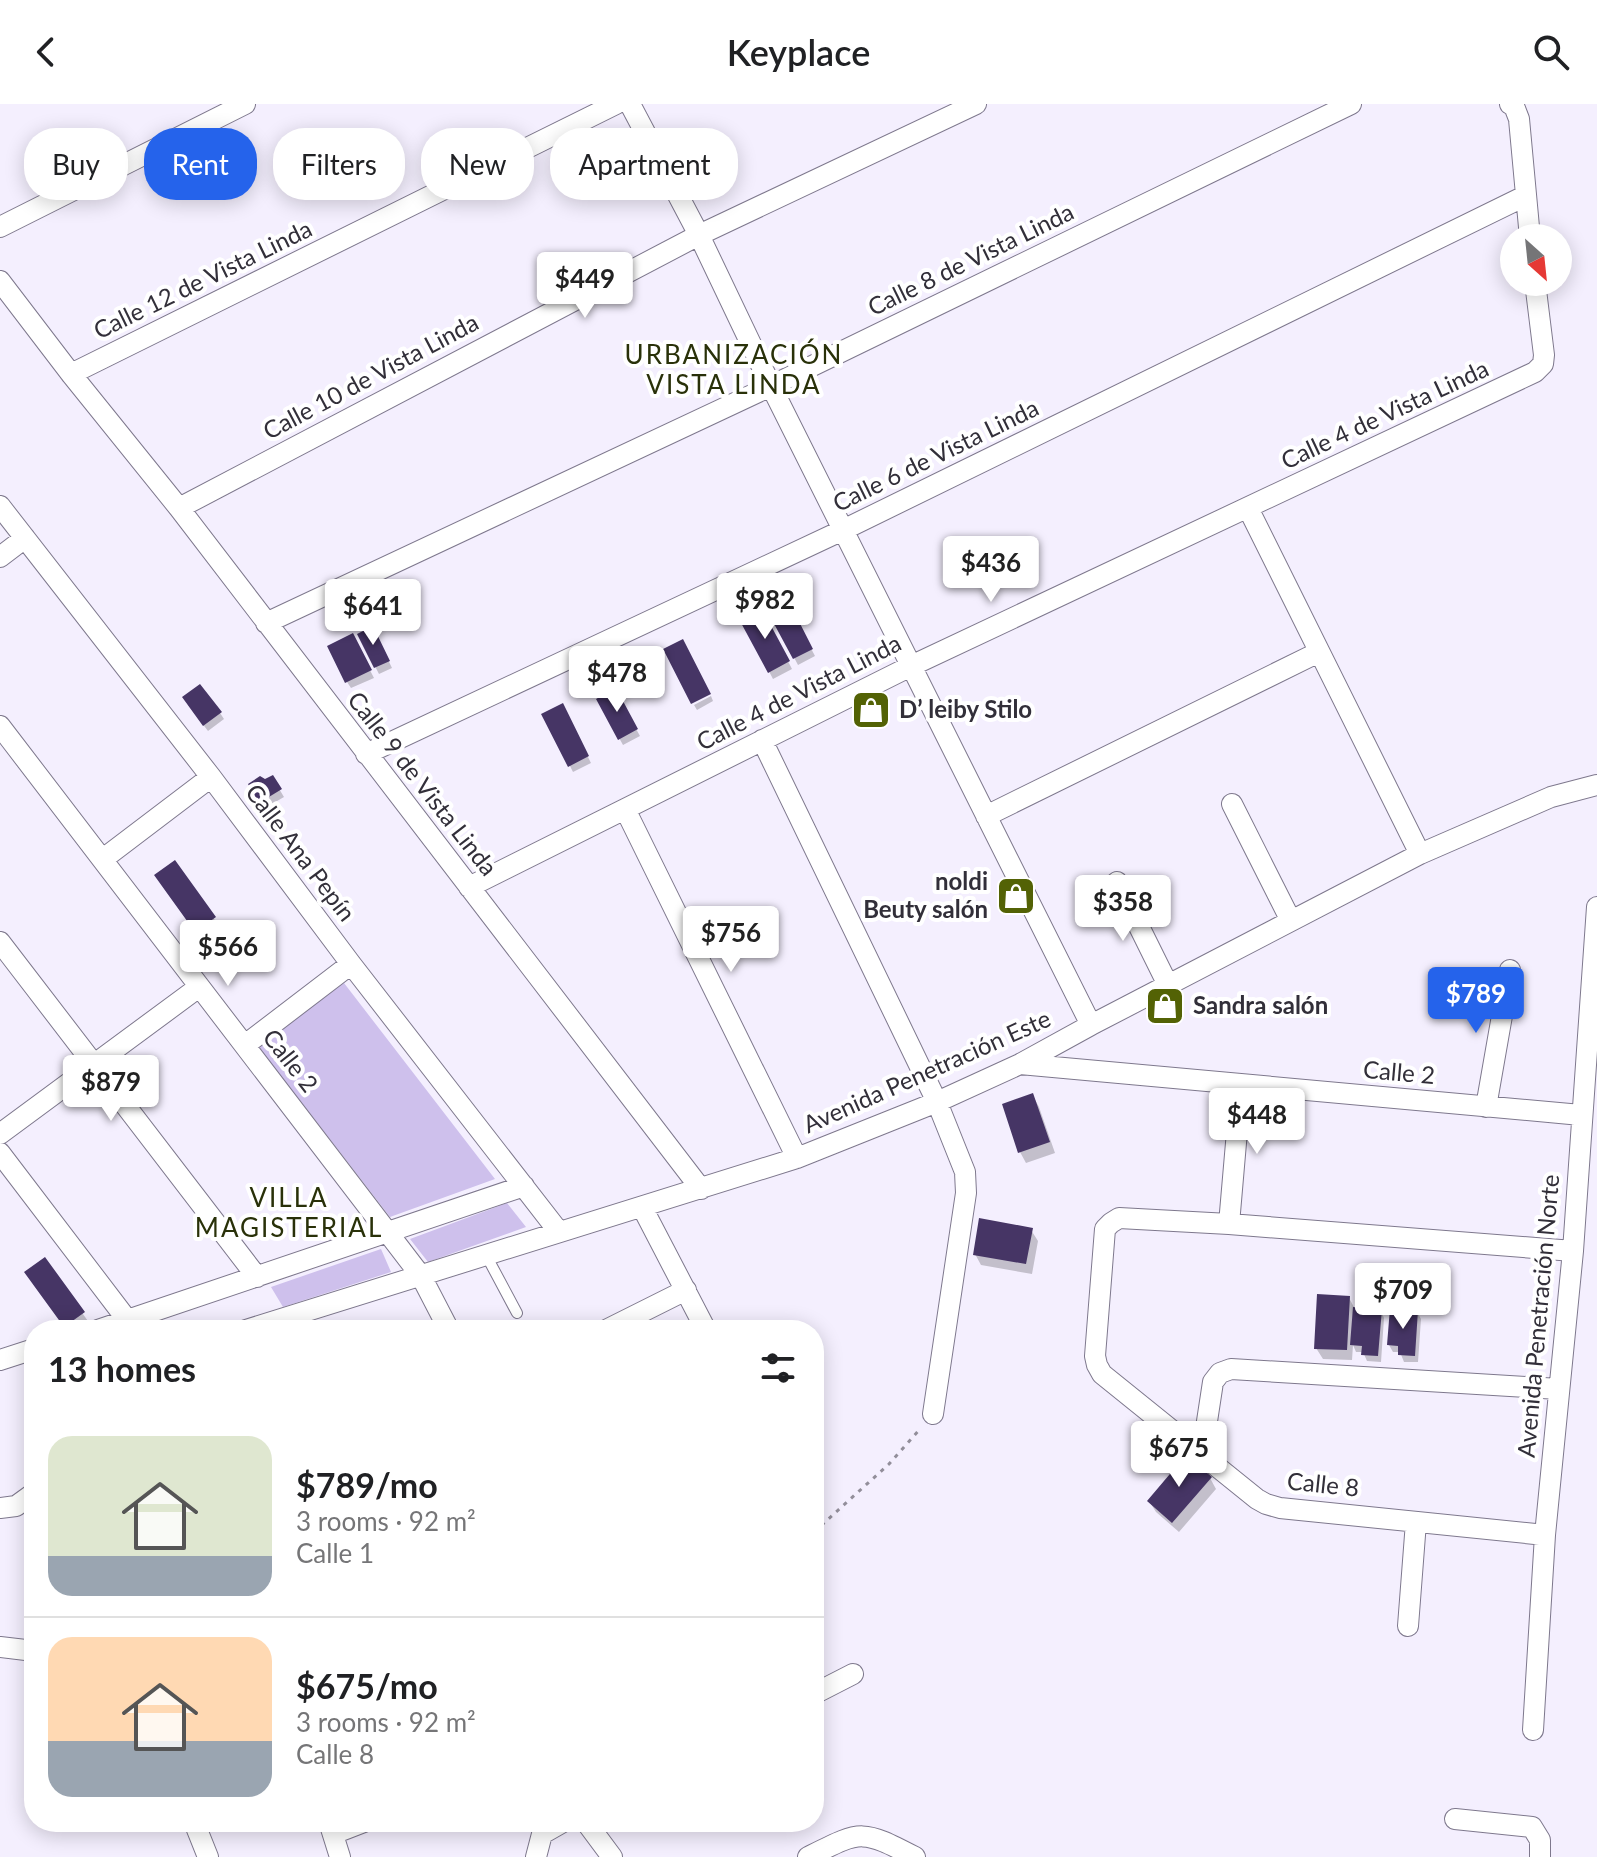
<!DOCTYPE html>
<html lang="en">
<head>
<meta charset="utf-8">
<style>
	body { margin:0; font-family:Lato,sans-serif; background:#f6f6f6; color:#202124; height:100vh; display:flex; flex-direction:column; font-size:30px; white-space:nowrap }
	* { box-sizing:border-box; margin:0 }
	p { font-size:26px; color:#757577 }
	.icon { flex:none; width:44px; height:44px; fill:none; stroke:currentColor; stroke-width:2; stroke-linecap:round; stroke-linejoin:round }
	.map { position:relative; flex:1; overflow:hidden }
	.sheet { position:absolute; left:24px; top:1216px; width:800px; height:512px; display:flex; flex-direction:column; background:#fff; border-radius:32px; box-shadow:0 4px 20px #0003 }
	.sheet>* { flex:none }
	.banner { position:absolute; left:24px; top:24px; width:800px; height:72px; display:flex; gap:16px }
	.needle { width:52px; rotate:153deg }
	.fabs { position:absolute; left:1500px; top:120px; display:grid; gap:16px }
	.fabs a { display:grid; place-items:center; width:72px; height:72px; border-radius:50%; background:#fff; box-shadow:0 4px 20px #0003; font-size:40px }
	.price { position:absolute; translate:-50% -68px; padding:0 18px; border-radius:8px; background:#fff; color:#222; font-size:26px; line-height:52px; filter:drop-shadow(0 2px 4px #0008) }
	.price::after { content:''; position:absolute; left:50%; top:48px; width:24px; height:18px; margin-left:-12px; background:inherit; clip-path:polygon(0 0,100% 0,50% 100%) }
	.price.selected { background:#2563eb; color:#fff }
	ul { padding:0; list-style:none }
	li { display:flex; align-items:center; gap:24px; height:200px; padding:0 24px }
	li+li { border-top:2px solid #e0e0e0 }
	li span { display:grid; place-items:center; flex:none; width:224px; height:160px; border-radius:24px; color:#555 }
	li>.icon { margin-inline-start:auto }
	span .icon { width:96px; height:96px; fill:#fffc; stroke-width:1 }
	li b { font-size:34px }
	h2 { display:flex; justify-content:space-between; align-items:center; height:96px; padding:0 24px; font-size:34px }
	.tag { padding:0 28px; border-radius:32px; background:#fff; box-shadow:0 4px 20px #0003; font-size:28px; line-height:72px }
	.tag.selected { background:#2563eb; color:#fff }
	header { display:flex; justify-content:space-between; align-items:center; height:104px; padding:0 24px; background:#fff; font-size:36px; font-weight:600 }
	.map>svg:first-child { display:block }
</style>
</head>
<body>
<header><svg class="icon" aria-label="back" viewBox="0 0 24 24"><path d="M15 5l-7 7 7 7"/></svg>Keyplace<svg class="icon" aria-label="search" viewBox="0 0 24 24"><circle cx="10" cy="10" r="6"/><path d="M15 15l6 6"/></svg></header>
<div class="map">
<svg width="1597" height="1753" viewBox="0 0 1597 1753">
	<rect width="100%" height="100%" fill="#f4effe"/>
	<path fill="#cec0ec" d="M 344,879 L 495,1075 L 390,1113 L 258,942 Z
		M 507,1099 L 526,1123 L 428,1158 L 410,1135 Z
		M 381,1145 L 391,1168 L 283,1203 L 271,1183 Z"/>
	<path fill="#0003" d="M 785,495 L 815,552 L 798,561 L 768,504 Z
		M 762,507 L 792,565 L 773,575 L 743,518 Z
		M 359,531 L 376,531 L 392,564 L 379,570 Z
		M 356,539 L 374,574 L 351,584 L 347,578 Z
		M 615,587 L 640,632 L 623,641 L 598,596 Z
		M 711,592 L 713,597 L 697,606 L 694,601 Z
		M 188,601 L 220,609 L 224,615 L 208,627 Z
		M 562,602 L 591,659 L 573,668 L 570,662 Z
		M 272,673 L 284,693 L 265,704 L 250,681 L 265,677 Z
		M 175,759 L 221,825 L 203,838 L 163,783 Z
		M 1033,992 L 1039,1003 L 1055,1049 L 1026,1059 L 1020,1048 Z
		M 1031,1126 L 1038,1137 L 1032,1170 L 981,1161 L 975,1150 Z
		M 45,1156 L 90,1220 L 81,1226 L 67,1226 L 33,1180 Z
		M 1349,1194 L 1355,1205 L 1381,1207 L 1384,1214 L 1381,1258 L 1367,1257 L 1363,1248 L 1356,1248 L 1353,1241 L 1352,1256 L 1323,1255 L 1316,1244 Z
		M 1417,1208 L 1421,1215 L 1418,1258 L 1404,1258 L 1400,1248 L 1393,1248 L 1389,1241 Z
		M 1210,1374 L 1216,1385 L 1179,1428 L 1156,1408 L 1149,1397 Z"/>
	<path fill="#463565" d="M 786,492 L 813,545 L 793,555 L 765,503 Z
		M 762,505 L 790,557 L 768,569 L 740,517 Z
		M 373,522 L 390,557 L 374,564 L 357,530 Z
		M 353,529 L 372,566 L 345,579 L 327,542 Z
		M 683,535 L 711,590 L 691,600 L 663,545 Z
		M 200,580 L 222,608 L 203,622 L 182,593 Z
		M 616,584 L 638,625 L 618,636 L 596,595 Z
		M 563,599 L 589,652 L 568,663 L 541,610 Z
		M 273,671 L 282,685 L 259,699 L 248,680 L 260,672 L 265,675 Z
		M 175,756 L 216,813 L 195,828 L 154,771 Z
		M 1033,989 L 1050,1038 L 1018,1049 L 1002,1000 Z
		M 979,1114 L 1033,1124 L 1026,1160 L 973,1151 Z
		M 45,1153 L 85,1208 L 64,1223 L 24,1168 Z
		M 1317,1190 L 1350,1192 L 1347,1246 L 1314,1245 Z
		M 1353,1203 L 1382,1205 L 1378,1252 L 1361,1251 L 1362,1242 L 1350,1241 Z
		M 1390,1204 L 1418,1206 L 1415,1252 L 1398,1251 L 1398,1242 L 1387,1241 Z
		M 1186,1351 L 1212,1373 L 1172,1419 L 1147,1397 Z"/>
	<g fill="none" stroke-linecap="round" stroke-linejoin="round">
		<g stroke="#7e788d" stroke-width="12">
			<path id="service" d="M 486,1151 L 517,1209"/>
		</g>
		<g stroke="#7e788d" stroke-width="22">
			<path id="minor" d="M 630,0 L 699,131 L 771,282 L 1091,921
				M 1510,0 L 1514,2 L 1519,15 L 1530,134
				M 0,123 L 245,0
				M 0,177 L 71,270 L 179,404 L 701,1085
				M 71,270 L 616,0
				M 0,402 L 211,673 L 351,860 L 559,1128
				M 179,404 L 699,131 L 976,0
				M 1248,404 L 1420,750
				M 0,453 L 25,434
				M 266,519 L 771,282 L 1351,0
				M 0,622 L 421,1172 L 449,1226
				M 762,636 L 937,998 L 965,1068 L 966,1089 L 933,1310
				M 366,650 L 843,426 L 1525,92
				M 1232,700 L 1291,817
				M 625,705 L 797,1054
				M 986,712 L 1319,548
				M 103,755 L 211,673
				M 1117,778 L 1168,881
				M 469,783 L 911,562 L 1535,268 L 1543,260 L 1544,251 L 1535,178
				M 0,838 L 257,1173
				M 245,941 L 351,860
				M 1020,960 L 1581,1011
				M 1486,1003 L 1510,866
				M 0,1030 L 199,883
				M 0,1049 L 128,1217
				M 642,1103 L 706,1226
				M 1229,1120 L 1241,981
				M 98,1226 L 524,1082
				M 246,1226 L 797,1054 L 937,998 L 1020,960 L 1091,921 L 1420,750 L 1551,693 L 1597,681
				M 606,1226 L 686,1186
				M 0,1256 L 34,1245
				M 1202,1350 L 1213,1278 L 1220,1269 L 1231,1265 L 1559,1285
				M 0,1404 L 16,1402 L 34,1389
				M 1545,1431 L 1280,1404 L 1266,1400 L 1257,1395 L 1102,1270 L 1097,1261 L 1095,1252 L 1105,1125 L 1111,1119 L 1119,1114 L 1229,1120 L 1573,1147
				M 1408,1522 L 1416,1418
				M 0,1543 L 34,1547
				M 814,1590 L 853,1570
				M 1533,1626 L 1545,1431 L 1573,1147 L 1597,803
				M 1455,1715 L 1532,1723 L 1540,1736 L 1540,1753
				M 194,1718 L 208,1753
				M 329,1718 L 340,1753
				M 586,1718 L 612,1753
				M 333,1730 L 364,1718
				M 536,1753 L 542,1730 L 563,1718
				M 808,1753 C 862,1726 861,1725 915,1753"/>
		</g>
		<path stroke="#928e9a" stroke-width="3" stroke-dasharray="4 6" stroke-linecap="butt" d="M 814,1428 L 889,1360 L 920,1325"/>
		<use href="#service" stroke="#fff" stroke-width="10"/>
		<use href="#minor" stroke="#fff" stroke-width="20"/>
	</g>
	<defs>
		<g id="shop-square" transform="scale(2)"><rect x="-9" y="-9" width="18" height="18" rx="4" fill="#536205" stroke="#fff"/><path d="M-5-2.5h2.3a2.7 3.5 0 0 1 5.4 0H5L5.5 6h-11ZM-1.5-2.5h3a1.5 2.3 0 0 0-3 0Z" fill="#fff"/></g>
	</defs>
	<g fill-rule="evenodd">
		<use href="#shop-square" x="871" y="606"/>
		<use href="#shop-square" x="1016" y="792"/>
		<use href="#shop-square" x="1165" y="902"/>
	</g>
	<g text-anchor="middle" stroke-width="8" stroke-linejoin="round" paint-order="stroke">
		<g font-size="24" fill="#322f39" stroke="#fff">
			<text transform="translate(971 156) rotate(-26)" y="8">Calle 8 de Vista Linda</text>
			<text transform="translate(203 176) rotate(-26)" y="8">Calle 12 de Vista Linda</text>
			<text transform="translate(371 273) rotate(-28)" y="8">Calle 10 de Vista Linda</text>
			<text transform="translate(1385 311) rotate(-25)" y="8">Calle 4 de Vista Linda</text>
			<text transform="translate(936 352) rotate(-26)" y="8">Calle 6 de Vista Linda</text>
			<text transform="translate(799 589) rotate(-27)" y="8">Calle 4 de Vista Linda</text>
			<text transform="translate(422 680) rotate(52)" y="8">Calle 9 de Vista Linda</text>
			<text transform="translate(300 749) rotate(53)" y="8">Calle Ana Pepín</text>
			<text transform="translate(290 957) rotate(52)" y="8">Calle 2</text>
			<text transform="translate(927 968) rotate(-24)" y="8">Avenida Penetración Este</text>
			<text transform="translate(1399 969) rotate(5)" y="8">Calle 2</text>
			<text transform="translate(1539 1212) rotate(-85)" y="8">Avenida Penetración Norte</text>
			<text transform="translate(1323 1381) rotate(6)" y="8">Calle 8</text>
		</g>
		<g font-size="24" font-weight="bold" fill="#322f39" stroke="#fff" text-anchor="start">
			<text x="899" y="614">D’ leiby Stilo</text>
			<text x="988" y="786" text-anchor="end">noldi<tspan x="988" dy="28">Beuty salón</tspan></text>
			<text x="1193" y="910">Sandra salón</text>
		</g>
		<g font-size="26" letter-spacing="2" fill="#293109" stroke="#fff">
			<text x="734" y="260">URBANIZACIÓN<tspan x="734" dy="30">VISTA LINDA</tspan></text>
			<text x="289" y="1103">VILLA<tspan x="289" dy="30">MAGISTERIAL</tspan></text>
		</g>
	</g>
</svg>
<div class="fabs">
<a><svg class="needle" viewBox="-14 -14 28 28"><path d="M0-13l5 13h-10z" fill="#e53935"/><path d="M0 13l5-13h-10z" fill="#757577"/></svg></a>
</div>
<b class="price" style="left:585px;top:216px">$449</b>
<b class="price" style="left:991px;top:500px">$436</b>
<b class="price" style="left:765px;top:537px">$982</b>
<b class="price" style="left:373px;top:543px">$641</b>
<b class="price" style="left:617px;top:610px">$478</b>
<b class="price" style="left:1123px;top:839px">$358</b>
<b class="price" style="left:731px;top:870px">$756</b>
<b class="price" style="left:228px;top:884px">$566</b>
<b class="price selected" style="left:1476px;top:931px">$789</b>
<b class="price" style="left:111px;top:1019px">$879</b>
<b class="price" style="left:1257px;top:1052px">$448</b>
<b class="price" style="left:1403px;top:1227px">$709</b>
<b class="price" style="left:1179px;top:1385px">$675</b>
<div class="banner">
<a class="tag">Buy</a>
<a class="tag selected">Rent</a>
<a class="tag">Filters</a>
<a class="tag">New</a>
<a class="tag">Apartment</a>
</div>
<section class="sheet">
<h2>13 homes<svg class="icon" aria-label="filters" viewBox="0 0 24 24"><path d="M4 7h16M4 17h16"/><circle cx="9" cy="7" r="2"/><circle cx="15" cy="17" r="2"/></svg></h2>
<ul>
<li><span style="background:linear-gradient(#dfe7d0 75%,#9aa5b1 0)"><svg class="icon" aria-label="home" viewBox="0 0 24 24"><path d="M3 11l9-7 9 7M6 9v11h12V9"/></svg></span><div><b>$789/mo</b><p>3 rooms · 92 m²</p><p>Calle 1</p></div></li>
<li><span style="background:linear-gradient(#ffd9b3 65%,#9aa5b1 0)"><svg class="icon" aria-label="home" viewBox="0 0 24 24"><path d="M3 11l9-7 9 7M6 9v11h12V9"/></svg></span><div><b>$675/mo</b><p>3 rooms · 92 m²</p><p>Calle 8</p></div></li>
</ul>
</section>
</div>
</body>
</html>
